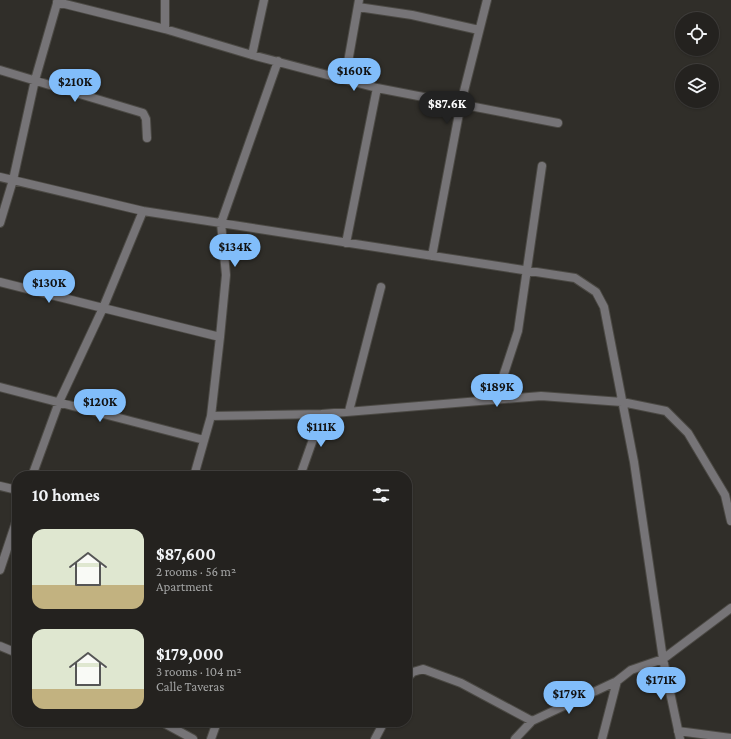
<!DOCTYPE html>
<html lang="en">
<head>
<meta charset="utf-8">
<style>
	body { margin:0; font-family:"Crimson Pro",serif; background:#2c2a28; color:#f1f3f6; height:100vh; display:flex; flex-direction:column; font-size:15px; white-space:nowrap }
	* { box-sizing:border-box; margin:0 }
	p { font-size:13px; color:#a3a4a4 }
	.icon { flex:none; width:22px; height:22px; fill:none; stroke:currentColor; stroke-width:2; stroke-linecap:round; stroke-linejoin:round }
	.map { position:relative; flex:1; overflow:hidden }
	.side { position:absolute; left:12px; top:471px; width:400px; height:256px; display:flex; flex-direction:column; background:#24221f; border-radius:16px; box-shadow:0 1px 3px #0004,0 0 0 1px #413f3d }
	.side>* { flex:none }
	.tools { position:absolute; left:675px; top:12px; display:grid; gap:8px }
	.tools a { display:grid; place-items:center; width:44px; height:44px; border-radius:50%; background:#24221f; box-shadow:0 1px 3px #0004,0 0 0 1px #413f3d; font-size:20px }
	.price { position:absolute; translate:-50% -34px; padding:0 9px; border-radius:14px; background:#81bdfa; color:#111; font-size:13px; line-height:26px; filter:drop-shadow(0 1px 2px #0008) }
	.price::after { content:''; position:absolute; left:50%; top:24px; width:12px; height:9px; margin-left:-6px; background:inherit; clip-path:polygon(0 0,100% 0,50% 100%) }
	.price.current { background:#222; color:#fff }
	ul { padding:0; list-style:none }
	li { display:flex; align-items:center; gap:12px; height:100px; padding:0 20px }
	li span { display:grid; place-items:center; flex:none; width:112px; height:80px; border-radius:12px; color:#555 }
	li>.icon { margin-inline-start:auto }
	span .icon { width:48px; height:48px; fill:#fffc; stroke-width:1 }
	li b { font-size:17px }
	h2 { display:flex; justify-content:space-between; align-items:center; height:48px; padding:0 20px; font-size:17px }
	.map>svg:first-child { display:block }
</style>
</head>
<body>
<div class="map">
<svg width="731" height="739" viewBox="0 0 731 739">
	<rect width="100%" height="100%" fill="#302e29"/>
	<g fill="none" stroke-linecap="round" stroke-linejoin="round">
		<g stroke="#4b4944" stroke-width="10">
			<path id="street" d="M 57,2 L 165,29 L 252,55 L 377,88 L 558,123
				M 358,7 L 412,15 L 479,30
				M 165,29 L 165,0
				M 252,55 L 264,0
				M 0,70 L 143,113 L 146,119 L 147,138
				M 345,79 L 359,0
				M 0,177 L 143,211 L 575,278 L 596,292 L 604,307 L 634,462 L 663,659 L 680,739
				M 143,211 L 103,308 L 220,337
				M 0,223 L 13,180 L 35,80 L 58,0
				M 346,243 L 377,88
				M 432,256 L 461,103 L 487,0
				M 0,282 L 103,308 L 59,402 L 32,476
				M 0,387 L 204,440
				M 496,398 L 518,331 L 542,166
				M 349,411 L 381,287
				M 211,416 L 322,414 L 541,396 L 622,402 L 666,411 L 688,433 L 725,495 L 731,521
				M 194,476 L 211,416 L 220,337 L 226,275 L 221,223 L 278,61
				M 300,476 L 322,414
				M 0,486 L 17,490
				M 0,570 L 17,519
				M 0,646 L 17,653
				M 407,678 L 413,672 L 423,669 L 461,683 L 532,721
				M 162,722 L 193,739
				M 678,731 L 731,738
				M 211,739 L 217,722
				M 375,739 L 384,722
				M 515,739 L 532,721 L 617,681 L 631,670 L 663,659 L 731,608
				M 602,739 L 617,681"/>
		</g>
		<use href="#street" stroke="#767477" stroke-width="8"/>
	</g>
</svg>
<div class="tools">
<a><svg class="icon" aria-label="locate" viewBox="0 0 24 24"><circle cx="12" cy="12" r="6"/><path d="M12 2v4M12 18v4M2 12h4M18 12h4"/></svg></a>
<a><svg class="icon" aria-label="layers" viewBox="0 0 24 24"><path d="M12 4l9 5-9 5-9-5zM3 14l9 5 9-5"/></svg></a>
</div>
<b class="price" style="left:354px;top:92px">$160K</b>
<b class="price" style="left:75px;top:103px">$210K</b>
<b class="price current" style="left:447px;top:125px">$87.6K</b>
<b class="price" style="left:235px;top:268px">$134K</b>
<b class="price" style="left:49px;top:304px">$130K</b>
<b class="price" style="left:497px;top:408px">$189K</b>
<b class="price" style="left:100px;top:423px">$120K</b>
<b class="price" style="left:321px;top:448px">$111K</b>
<b class="price" style="left:661px;top:701px">$171K</b>
<b class="price" style="left:569px;top:715px">$179K</b>
<section class="side">
<h2>10 homes<svg class="icon" aria-label="filters" viewBox="0 0 24 24"><path d="M4 7h16M4 17h16"/><circle cx="9" cy="7" r="2"/><circle cx="15" cy="17" r="2"/></svg></h2>
<ul>
<li><span style="background:linear-gradient(#dfe7d0 70%,#c2b280 0)"><svg class="icon" aria-label="home" viewBox="0 0 24 24"><path d="M3 11l9-7 9 7M6 9v11h12V9"/></svg></span><div><b>$87,600</b><p>2 rooms · 56 m²</p><p>Apartment</p></div></li>
<li><span style="background:linear-gradient(#dfe7d0 75%,#c2b280 0)"><svg class="icon" aria-label="home" viewBox="0 0 24 24"><path d="M3 11l9-7 9 7M6 9v11h12V9"/></svg></span><div><b>$179,000</b><p>3 rooms · 104 m²</p><p>Calle Taveras</p></div></li>
</ul>
</section>
</div>
</body>
</html>
